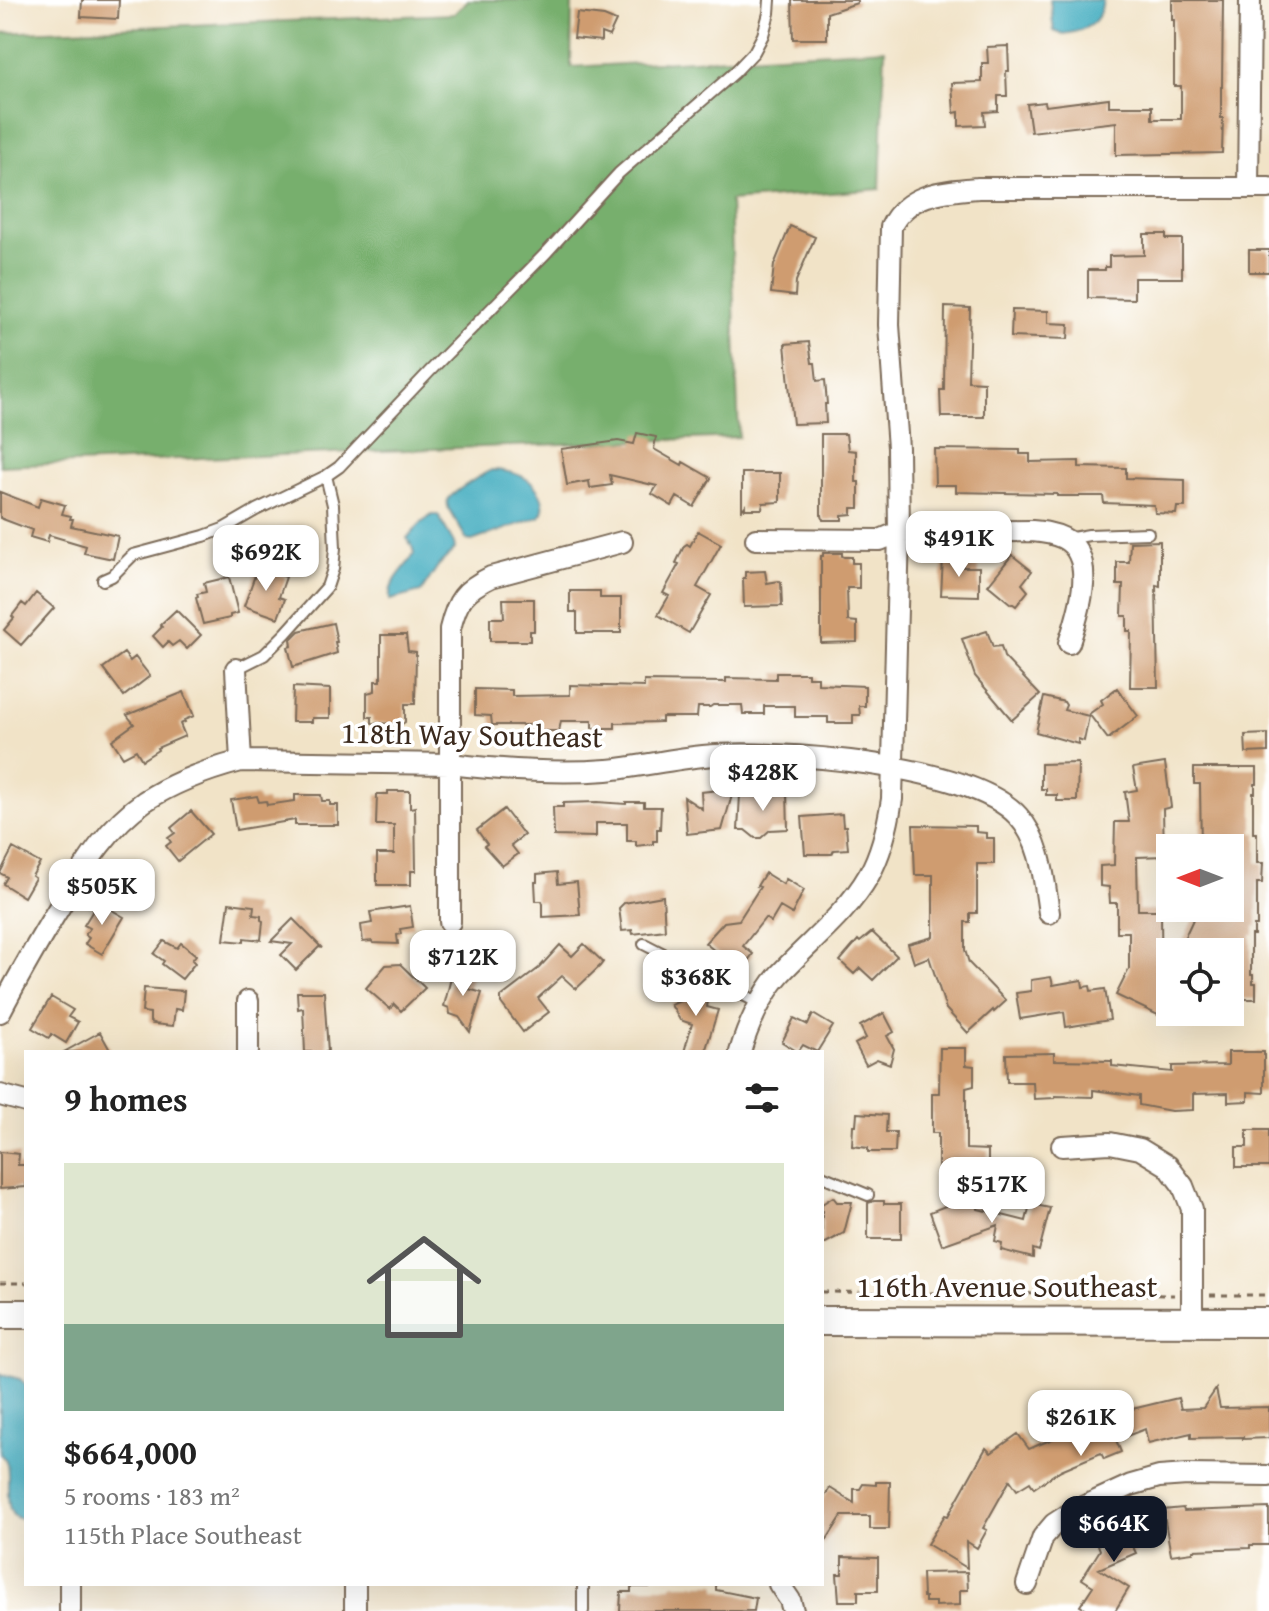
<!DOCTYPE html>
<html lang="en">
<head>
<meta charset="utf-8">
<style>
	body { margin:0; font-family:"Gentium Book Plus",serif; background:#f2f2f2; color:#222; height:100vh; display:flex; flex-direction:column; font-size:30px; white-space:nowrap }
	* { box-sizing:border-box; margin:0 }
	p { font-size:26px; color:#767676 }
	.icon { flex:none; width:44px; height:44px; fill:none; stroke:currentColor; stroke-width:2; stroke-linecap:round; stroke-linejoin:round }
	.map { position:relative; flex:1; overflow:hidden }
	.details { position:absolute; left:24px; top:1050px; width:800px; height:536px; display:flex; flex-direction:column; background:#fff; border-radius:0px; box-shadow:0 8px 32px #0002 }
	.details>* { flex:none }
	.needle { width:52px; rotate:270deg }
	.fabs { position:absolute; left:1156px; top:834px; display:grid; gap:16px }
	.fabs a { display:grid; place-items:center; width:88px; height:88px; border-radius:0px; background:#fff; box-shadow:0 8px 32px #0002; font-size:40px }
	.price { position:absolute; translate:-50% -68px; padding:0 18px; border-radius:16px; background:#fff; color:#222; font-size:26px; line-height:52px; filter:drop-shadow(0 2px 4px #0008) }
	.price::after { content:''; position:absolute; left:50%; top:48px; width:24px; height:18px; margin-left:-12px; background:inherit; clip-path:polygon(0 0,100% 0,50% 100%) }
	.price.on { background:#111827; color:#fff }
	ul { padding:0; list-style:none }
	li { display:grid; align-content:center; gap:16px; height:424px; padding:0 40px }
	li+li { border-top:2px solid #e0e0e0 }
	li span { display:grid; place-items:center; height:248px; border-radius:0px; color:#555 }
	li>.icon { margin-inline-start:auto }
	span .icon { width:144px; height:144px; fill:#fffc; stroke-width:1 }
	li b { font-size:34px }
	h2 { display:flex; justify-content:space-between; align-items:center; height:96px; padding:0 40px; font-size:34px }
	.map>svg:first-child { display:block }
</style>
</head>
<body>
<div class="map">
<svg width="1269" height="1611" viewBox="0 0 1269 1611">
	<rect width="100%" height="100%" fill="#fff"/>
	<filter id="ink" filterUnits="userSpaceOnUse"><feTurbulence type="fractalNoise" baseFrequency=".0125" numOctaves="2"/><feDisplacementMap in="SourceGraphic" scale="16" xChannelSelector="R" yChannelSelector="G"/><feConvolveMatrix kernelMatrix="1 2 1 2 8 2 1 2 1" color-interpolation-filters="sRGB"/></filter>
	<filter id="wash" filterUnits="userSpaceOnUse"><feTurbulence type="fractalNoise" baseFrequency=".006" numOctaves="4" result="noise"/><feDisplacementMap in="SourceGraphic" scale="32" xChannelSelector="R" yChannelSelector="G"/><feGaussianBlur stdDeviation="1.8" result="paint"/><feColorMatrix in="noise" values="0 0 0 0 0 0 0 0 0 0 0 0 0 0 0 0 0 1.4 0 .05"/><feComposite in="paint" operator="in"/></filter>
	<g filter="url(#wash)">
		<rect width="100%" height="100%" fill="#f1e3c7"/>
		<path fill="#77af6d" stroke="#596c46" stroke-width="2" d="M 468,0 L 572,0 L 571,67 L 885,49 L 880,189 L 730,201 L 739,437 L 0,466 L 0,33 L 454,14 Z"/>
		<path fill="#3eaabe" stroke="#3c6a6e" stroke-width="2" d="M 1050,0 L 1103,0 C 1101,19 1092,27 1074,32 C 1066,34 1062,35 1054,31 Z
			M 492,470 C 502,470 517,473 525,478 C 538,486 550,504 539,517 L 472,541 L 467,540 L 448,507 C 448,505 447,502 448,500 C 452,492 483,474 492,470 Z
			M 432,515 L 438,515 L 454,543 L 455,549 L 438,566 L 421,592 L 390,600 C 387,582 406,569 414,554 L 414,549 L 407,538 L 420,524 Z
			M 0,1374 L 20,1379 L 26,1385 L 26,1518 C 0,1524 11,1480 7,1465 C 6,1460 4,1458 0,1454 Z"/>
		<g id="blocks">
			<path fill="#cf9c70" d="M 82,0 L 119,0 L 118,19 L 81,17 Z
				M 792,0 L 857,0 L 857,3 L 827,13 L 827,39 L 793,39 Z
				M 1172,0 L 1223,0 L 1222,87 L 1221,87 L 1221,118 L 1223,118 L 1222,153 L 1116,155 L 1116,122 L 1031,132 L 1027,104 L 1045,102 L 1046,106 L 1109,98 L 1109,106 L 1152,106 L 1152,119 L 1181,119 L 1181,86 L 1174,86 L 1174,20 L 1172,20 Z
				M 577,13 L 604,16 L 616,21 L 609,36 L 601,33 L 601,41 L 574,38 Z
				M 1008,46 L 1009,71 L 1006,71 L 1007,96 L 998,96 L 998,111 L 984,112 L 985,125 L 959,126 L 959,112 L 954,113 L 952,83 L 982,82 L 982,63 L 988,63 L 987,47 Z
				M 790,226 L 815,237 L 796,281 L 795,296 L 771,293 L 774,265 Z
				M 1144,234 L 1166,234 L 1166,239 L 1182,239 L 1182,278 L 1134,278 L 1134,299 L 1088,298 L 1088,270 L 1105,270 L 1105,267 L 1109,267 L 1109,256 L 1144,255 Z
				M 1249,250 L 1269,250 L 1269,272 L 1249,272 Z
				M 945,307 L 970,308 L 968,381 L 984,382 L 984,417 L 941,417 L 940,390 L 944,390 Z
				M 1012,310 L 1048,311 L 1048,323 L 1069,324 L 1068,339 L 1011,337 Z
				M 809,342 L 812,363 L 815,363 L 817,381 L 825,380 L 827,404 L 825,404 L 826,423 L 793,424 L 785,344 Z
				M 637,433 L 656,437 L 654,449 L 682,465 L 683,462 L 711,478 L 694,507 L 677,497 L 672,506 L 652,494 L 657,486 L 610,475 L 612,485 L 590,488 L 589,481 L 567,485 L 561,449 L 618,441 L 634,444 Z
				M 821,434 L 846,434 L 848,450 L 856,451 L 856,482 L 859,482 L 859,508 L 852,508 L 852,514 L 842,515 L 842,520 L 823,520 L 822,515 L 821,515 Z
				M 934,449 L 1020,450 L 1020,454 L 1030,454 L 1030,462 L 1079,461 L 1079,467 L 1126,468 L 1126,478 L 1185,480 L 1185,507 L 1177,507 L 1176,514 L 1155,513 L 1154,505 L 1104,503 L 1103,496 L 1057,496 L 1057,494 L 956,492 L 956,485 L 935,485 Z
				M 742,473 L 780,473 L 780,502 L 763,503 L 762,509 L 745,509 L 745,506 L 742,510 Z
				M 0,492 L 38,507 L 41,498 L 65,505 L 62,514 L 71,516 L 70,519 L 73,519 L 71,526 L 118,536 L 113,559 L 84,553 L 86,546 L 49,535 L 47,542 L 30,537 L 32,530 L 0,518 Z
				M 698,531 L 721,544 L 697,587 L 711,595 L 689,633 L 658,615 L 669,596 L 663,593 L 679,564 L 676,563 L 684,546 L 687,544 L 690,546 Z
				M 1160,541 L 1160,586 L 1156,585 L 1158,687 L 1130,687 L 1131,631 L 1127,631 L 1127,616 L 1122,616 L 1123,585 L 1117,585 L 1117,562 L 1129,562 L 1130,542 Z
				M 823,553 L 842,553 L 842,556 L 844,557 L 852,557 L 852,563 L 859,563 L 859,588 L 847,588 L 848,621 L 857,622 L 857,642 L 821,643 L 821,556 L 823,556 Z
				M 1012,555 L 1032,571 L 1022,584 L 1028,591 L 1016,606 L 1012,603 L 1011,604 L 988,585 Z
				M 943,559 L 962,559 L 963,567 L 979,567 L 979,596 L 941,595 Z
				M 258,567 L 286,577 L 279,597 L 285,599 L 278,618 L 244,606 Z
				M 765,571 L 767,583 L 779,581 L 781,583 L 782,606 L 744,607 L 743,578 L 745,578 L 745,572 Z
				M 229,577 L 238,613 L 230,615 L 230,618 L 203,624 L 196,598 L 198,597 L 197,594 L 206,592 L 204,583 Z
				M 570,591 L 600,591 L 600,598 L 621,598 L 621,633 L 577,633 L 577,612 L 570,612 Z
				M 36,593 L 54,608 L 21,645 L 4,630 L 14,618 L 12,616 L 22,603 L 26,606 Z
				M 503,599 L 534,599 L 534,631 L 530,631 L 530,641 L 490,641 L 490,618 L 504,618 Z
				M 176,610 L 201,635 L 187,649 L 179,641 L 172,646 L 168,642 L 163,647 L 153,636 L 162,627 L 160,625 Z
				M 333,623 L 337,642 L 335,642 L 337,653 L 293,667 L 288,647 L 292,646 L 291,639 L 299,631 Z
				M 987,631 L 993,647 L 1001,646 L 1004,657 L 1040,695 L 1012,720 L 975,676 L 962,639 Z
				M 381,635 L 406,635 L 408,651 L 416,652 L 415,704 L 405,704 L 405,722 L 402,724 L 372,723 L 372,717 L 367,717 L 367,693 L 375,691 L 375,681 L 381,681 Z
				M 124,653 L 130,661 L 135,657 L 150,676 L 124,696 L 103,668 Z
				M 776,673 L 808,673 L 808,677 L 818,677 L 818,684 L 865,686 L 865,706 L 859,706 L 860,715 L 853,715 L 853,723 L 828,723 L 828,717 L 795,717 L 795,706 L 764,706 L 764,714 L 743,714 L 742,705 L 713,705 L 710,707 L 698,707 L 697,717 L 662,717 L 662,722 L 615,723 L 615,728 L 592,728 L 592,721 L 561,721 L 559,731 L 540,731 L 538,725 L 492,725 L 491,716 L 475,715 L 475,689 L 512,690 L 512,696 L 570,695 L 570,685 L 644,687 L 644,681 L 726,682 L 726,678 L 776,679 Z
				M 293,687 L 330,689 L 330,718 L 312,718 L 312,722 L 292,722 Z
				M 1117,688 L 1138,716 L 1108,739 L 1089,714 L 1103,704 L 1101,700 Z
				M 184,692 L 194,716 L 184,720 L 185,722 L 180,724 L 185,736 L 157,748 L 158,750 L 142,760 L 136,750 L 123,757 L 112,740 L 134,724 L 127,715 Z
				M 1044,697 L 1064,702 L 1066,705 L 1064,710 L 1089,716 L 1084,741 L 1078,739 L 1078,744 L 1036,732 Z
				M 1268,734 L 1268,752 L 1246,753 L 1245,735 Z
				M 1078,763 L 1077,801 L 1057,801 L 1057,795 L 1046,795 L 1046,789 L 1041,789 L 1041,764 Z
				M 1165,763 L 1171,807 L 1163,809 L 1164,856 L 1137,857 L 1138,910 L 1161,910 L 1162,1017 L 1116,995 L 1129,969 L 1129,932 L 1117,932 L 1117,903 L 1110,903 L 1109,887 L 1100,886 L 1100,866 L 1114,865 L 1115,822 L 1129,822 L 1125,792 L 1137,790 L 1133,768 Z
				M 1194,768 L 1257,768 L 1257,784 L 1255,784 L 1255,793 L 1253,793 L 1253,833 L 1257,833 L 1257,863 L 1263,863 L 1262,883 L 1257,883 L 1257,926 L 1254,926 L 1254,935 L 1251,935 L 1251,975 L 1253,975 L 1253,983 L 1256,983 L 1256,999 L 1230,999 L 1230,952 L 1200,952 L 1200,943 L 1182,943 L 1195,915 L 1202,915 L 1202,911 L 1230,911 L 1230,848 L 1201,848 L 1200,784 L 1194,784 Z
				M 719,790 L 719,792 L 727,791 L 727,795 L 732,795 L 722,830 L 687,834 L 684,797 L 702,809 L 701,792 Z
				M 388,791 L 410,791 L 410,808 L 415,807 L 416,871 L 411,871 L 411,885 L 377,885 L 377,854 L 394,854 L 394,825 L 376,825 L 377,794 L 388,794 Z
				M 760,791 L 787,793 L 788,829 L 770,830 L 761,838 L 755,838 L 745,830 L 738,830 L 740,795 L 760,795 Z
				M 295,795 L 321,795 L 322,801 L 330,801 L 330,805 L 338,805 L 338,825 L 295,825 L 295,820 L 236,830 L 231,800 L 257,796 L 259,802 L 266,801 L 267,805 L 295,801 Z
				M 597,802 L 626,804 L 626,802 L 644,802 L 644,807 L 661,807 L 660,829 L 657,829 L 657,841 L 653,841 L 653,844 L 636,846 L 636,841 L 627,841 L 627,823 L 596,823 L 596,837 L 554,836 L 553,807 L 563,807 L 563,803 Z
				M 504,809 L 524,835 L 511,845 L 518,854 L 502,866 L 484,846 L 487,844 L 477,830 Z
				M 191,811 L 211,834 L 178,861 L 166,846 L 171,842 L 168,838 L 175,833 L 171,828 Z
				M 842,814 L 843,826 L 846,826 L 848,849 L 834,850 L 832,854 L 805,854 L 802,817 Z
				M 913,825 L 976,826 L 976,832 L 986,833 L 986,838 L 994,838 L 994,864 L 977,864 L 977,913 L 970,913 L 970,922 L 965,922 L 965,950 L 969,963 L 1006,1001 L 994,1012 L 993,1010 L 968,1033 L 946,1009 L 929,957 L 914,963 L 908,944 L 933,937 L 933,875 L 915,875 Z
				M 13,848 L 40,863 L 32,876 L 35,878 L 24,897 L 3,884 L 7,877 L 0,873 Z
				M 121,862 L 136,871 L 126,887 L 111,878 Z
				M 557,872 L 558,884 L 577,882 L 580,915 L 543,917 L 543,904 L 542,901 L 536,901 L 535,882 L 537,882 L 537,874 Z
				M 765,873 L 783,884 L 786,879 L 804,890 L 792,914 L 780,907 L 771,922 L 765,918 L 743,946 L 753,954 L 736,976 L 718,961 L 721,956 L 705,943 L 724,922 L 739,920 L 760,887 L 757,886 Z
				M 663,896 L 665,930 L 633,934 L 632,930 L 622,931 L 619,908 L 624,903 Z
				M 98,902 L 124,917 L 102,954 L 85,944 L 89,938 L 85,935 L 90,928 L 84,925 Z
				M 229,903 L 254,906 L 253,915 L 261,916 L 261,920 L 263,921 L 261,940 L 244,938 L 244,942 L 224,940 Z
				M 410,906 L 413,927 L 400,929 L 401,934 L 397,935 L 398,944 L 373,943 L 372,941 L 363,942 L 361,925 L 372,923 L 370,912 Z
				M 293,919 L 322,948 L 319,947 L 296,970 L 281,955 L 292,944 L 271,941 Z
				M 872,932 L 897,956 L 873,980 L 860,968 L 854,974 L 840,961 L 858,940 L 860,942 Z
				M 164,941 L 177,948 L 181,943 L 196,955 L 192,960 L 195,963 L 182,979 L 162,964 L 164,961 L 154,954 Z
				M 584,944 L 603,962 L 600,966 L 576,989 L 562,976 L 538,998 L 549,1012 L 523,1032 L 501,1003 L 501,997 L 539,968 L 560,945 L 572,956 Z
				M 400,964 L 425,988 L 401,1011 L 394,1004 L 390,1009 L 366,988 L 386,965 Z
				M 455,969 L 473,973 L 469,989 L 482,993 L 470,1032 L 459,1017 L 450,1014 L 449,1008 L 444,1006 L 453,970 Z
				M 1051,977 L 1053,985 L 1082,980 L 1083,987 L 1090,986 L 1091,991 L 1105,989 L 1110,1020 L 1066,1027 L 1064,1012 L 1020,1019 L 1016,993 L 1031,991 L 1031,980 Z
				M 687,986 L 709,993 L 707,1007 L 718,1010 L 705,1052 L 684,1052 L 692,1024 L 680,1020 L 671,1005 L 682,1000 Z
				M 144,988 L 184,991 L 182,1010 L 175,1009 L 173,1026 L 153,1024 L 154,1023 L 150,1022 L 150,1013 L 142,1012 Z
				M 297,992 L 324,992 L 328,1052 L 305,1052 L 303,1008 L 298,1009 Z
				M 51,997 L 73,1010 L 68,1017 L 78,1022 L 66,1043 L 51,1034 L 49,1038 L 32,1028 Z
				M 884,1013 L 894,1032 L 887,1036 L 894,1049 L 890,1064 L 877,1059 L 866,1065 L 855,1044 L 866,1038 L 860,1026 Z
				M 813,1014 L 833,1026 L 817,1052 L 803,1045 L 798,1052 L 782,1042 L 794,1018 L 808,1025 Z
				M 100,1032 L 111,1052 L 64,1052 Z
				M 940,1048 L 966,1048 L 966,1065 L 974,1066 L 974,1086 L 966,1088 L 966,1149 L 988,1150 L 988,1168 L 980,1168 L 978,1184 L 938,1184 L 938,1133 L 932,1133 L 932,1093 L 939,1093 Z
				M 1228,1052 L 1264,1052 L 1264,1093 L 1248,1092 L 1248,1101 L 1228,1102 L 1228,1093 L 1193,1094 L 1193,1110 L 1171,1111 L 1139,1105 L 1139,1096 L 1093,1090 L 1093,1097 L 1055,1096 L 1055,1098 L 1034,1099 L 1033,1082 L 1007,1082 L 1006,1054 L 1054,1053 L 1054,1060 L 1112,1061 L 1112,1066 L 1172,1072 L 1172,1066 L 1228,1065 Z
				M 857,1113 L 887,1115 L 886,1132 L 896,1132 L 895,1152 L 868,1152 L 868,1148 L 852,1146 L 853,1125 L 856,1125 Z
				M 1247,1130 L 1269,1130 L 1269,1167 L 1236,1167 L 1236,1147 L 1247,1147 Z
				M 0,1152 L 19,1154 L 18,1165 L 26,1165 L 26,1187 L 0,1189 Z
				M 978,1193 L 978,1209 L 1026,1221 L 1030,1204 L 1050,1208 L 1039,1251 L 1033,1249 L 1033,1258 L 1001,1250 L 1002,1243 L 995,1241 L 998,1225 L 942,1245 L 930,1212 Z
				M 833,1197 L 837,1202 L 852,1202 L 844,1233 L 822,1245 L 822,1204 Z
				M 874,1201 L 884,1201 L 884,1204 L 901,1204 L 901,1239 L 868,1239 L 868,1203 Z
				M 1216,1389 L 1220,1408 L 1269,1407 L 1269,1438 L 1243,1439 L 1243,1437 L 1191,1438 L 1191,1433 L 1148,1443 L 1145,1429 L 1116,1440 L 1121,1452 L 1104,1459 L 1101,1453 L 1061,1470 L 1034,1488 L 1030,1482 L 1017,1490 L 1010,1480 L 983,1528 L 987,1530 L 977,1548 L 966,1541 L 967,1568 L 927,1544 L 945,1515 L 948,1516 L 986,1448 L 991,1453 L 1018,1434 L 1029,1449 L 1090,1423 L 1088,1417 L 1125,1402 L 1128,1410 L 1178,1398 L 1181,1409 L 1203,1408 Z
				M 876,1482 L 890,1482 L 889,1529 L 870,1529 L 870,1516 L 842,1516 L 822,1547 L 822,1500 L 830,1488 L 854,1503 L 854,1489 L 860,1489 L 863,1484 L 876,1485 Z
				M 1183,1508 L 1184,1511 L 1269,1508 L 1269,1545 L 1250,1545 L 1250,1548 L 1193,1550 L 1193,1552 L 1171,1555 L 1163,1510 Z
				M 1147,1515 L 1156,1536 L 1133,1547 L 1136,1553 L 1099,1569 L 1129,1588 L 1115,1611 L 1089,1611 L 1080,1606 L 1093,1586 L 1082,1579 L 1100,1550 L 1096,1540 L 1107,1535 L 1106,1533 Z
				M 842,1557 L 878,1558 L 878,1591 L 858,1591 L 858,1601 L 839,1601 L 837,1574 L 842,1574 Z
				M 967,1572 L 968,1590 L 960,1590 L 960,1605 L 935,1606 L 935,1602 L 925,1602 L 925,1597 L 923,1597 L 922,1573 Z
				M 672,1584 L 716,1584 L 716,1590 L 756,1598 L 754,1611 L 620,1611 L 621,1592 L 631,1592 L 631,1587 L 672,1587 Z"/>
		</g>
	</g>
	<g filter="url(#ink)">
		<use href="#blocks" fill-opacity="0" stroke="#7b6b59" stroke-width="2"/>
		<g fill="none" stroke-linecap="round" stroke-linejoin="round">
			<g stroke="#7b6b59" stroke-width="14">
				<path id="lane" d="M 1067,539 L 1089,535 L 1148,533
					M 103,580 L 112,576 L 133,555 L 204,536 L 223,529 L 256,510 L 326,476 L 339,467 L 430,371 L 547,252 L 619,173 L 734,73 L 754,52 L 763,35 L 769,13 L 770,0
					M 236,669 L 264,655 L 286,633 L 327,587 L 333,569 L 335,548 L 333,505 L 326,476
					M 644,944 L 761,1004
					M 822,1176 L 868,1195
					M 583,1611 L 583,1584"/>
			</g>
			<g stroke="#7b6b59" stroke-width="24">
				<path id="street" d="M 1248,188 L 1250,0
					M 756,539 L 880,540 L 899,532 L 1032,531 C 1043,532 1053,533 1063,538 C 1099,556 1078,615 1069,643
					M 236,669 L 241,761
					M 450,922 L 450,629 C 457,600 464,590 491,577 L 622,542
					M 248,1001 L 248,1052
					M 0,1012 C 17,979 35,948 54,916 C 80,874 103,830 145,801 C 174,782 207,770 241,761 L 450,764 C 501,770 556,774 607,770 C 639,767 671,759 703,756 C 773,749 970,763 1018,816 C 1042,842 1044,880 1049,913
					M 740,1052 C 747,1028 762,994 779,975 C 809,942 846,915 869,875 C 882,852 888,825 892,799 L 899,532 L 898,448 L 889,325 L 891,227 C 907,193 944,191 978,188 L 1269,188
					M 0,1095 L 26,1102
					M 1062,1146 L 1110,1143 L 1140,1149 L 1168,1166 L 1183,1186 L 1192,1209 L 1192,1322
					M 355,1584 L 355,1611
					M 779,1584 L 790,1600 L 793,1611
					M 1027,1584 L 1043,1537 L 1054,1524 L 1074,1511 L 1131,1485 L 1159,1477 L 1187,1475 L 1269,1476
					M 70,1611 L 70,1584"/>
			</g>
			<g stroke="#7b6b59" stroke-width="32">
				<path id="secondary" d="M 0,1314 L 26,1314
					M 822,1321 L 1269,1322"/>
			</g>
			<path stroke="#7b6b59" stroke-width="3" stroke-dasharray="6 6" stroke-linecap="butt" d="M 0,1283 L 26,1283
				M 822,1292 L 1174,1295
				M 1210,1295 L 1269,1295"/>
			<use href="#lane" stroke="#fff" stroke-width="10"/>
			<use href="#street" stroke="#fff" stroke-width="20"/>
			<use href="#secondary" stroke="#fff" stroke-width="28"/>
		</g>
	</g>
	<g text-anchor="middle" stroke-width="7" stroke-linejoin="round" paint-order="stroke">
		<g font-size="30" fill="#3b2a1e" stroke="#fff">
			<text transform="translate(472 735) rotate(1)" y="10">118th Way Southeast</text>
			<text x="1007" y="1297">116th Avenue Southeast</text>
		</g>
	</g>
</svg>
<div class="fabs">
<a><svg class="needle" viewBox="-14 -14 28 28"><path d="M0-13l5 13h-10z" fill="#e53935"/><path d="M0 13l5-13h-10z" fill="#767676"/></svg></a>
<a><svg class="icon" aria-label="locate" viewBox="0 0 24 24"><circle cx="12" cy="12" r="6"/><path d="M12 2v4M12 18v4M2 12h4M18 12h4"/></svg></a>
</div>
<b class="price" style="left:959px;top:579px">$491K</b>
<b class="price" style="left:266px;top:593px">$692K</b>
<b class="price" style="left:763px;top:813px">$428K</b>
<b class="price" style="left:102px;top:927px">$505K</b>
<b class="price" style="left:463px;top:998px">$712K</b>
<b class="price" style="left:696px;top:1018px">$368K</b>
<b class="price" style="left:992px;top:1225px">$517K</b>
<b class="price" style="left:1081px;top:1458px">$261K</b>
<b class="price on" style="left:1114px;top:1564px">$664K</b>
<section class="details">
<h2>9 homes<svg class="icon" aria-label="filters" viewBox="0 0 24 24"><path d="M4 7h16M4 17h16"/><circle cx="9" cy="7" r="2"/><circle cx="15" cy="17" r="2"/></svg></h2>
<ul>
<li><span style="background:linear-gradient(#dfe7d0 65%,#7fa58c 0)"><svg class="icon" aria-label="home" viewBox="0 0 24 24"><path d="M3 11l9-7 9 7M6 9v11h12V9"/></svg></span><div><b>$664,000</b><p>5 rooms · 183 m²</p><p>115th Place Southeast</p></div></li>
</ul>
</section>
</div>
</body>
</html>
